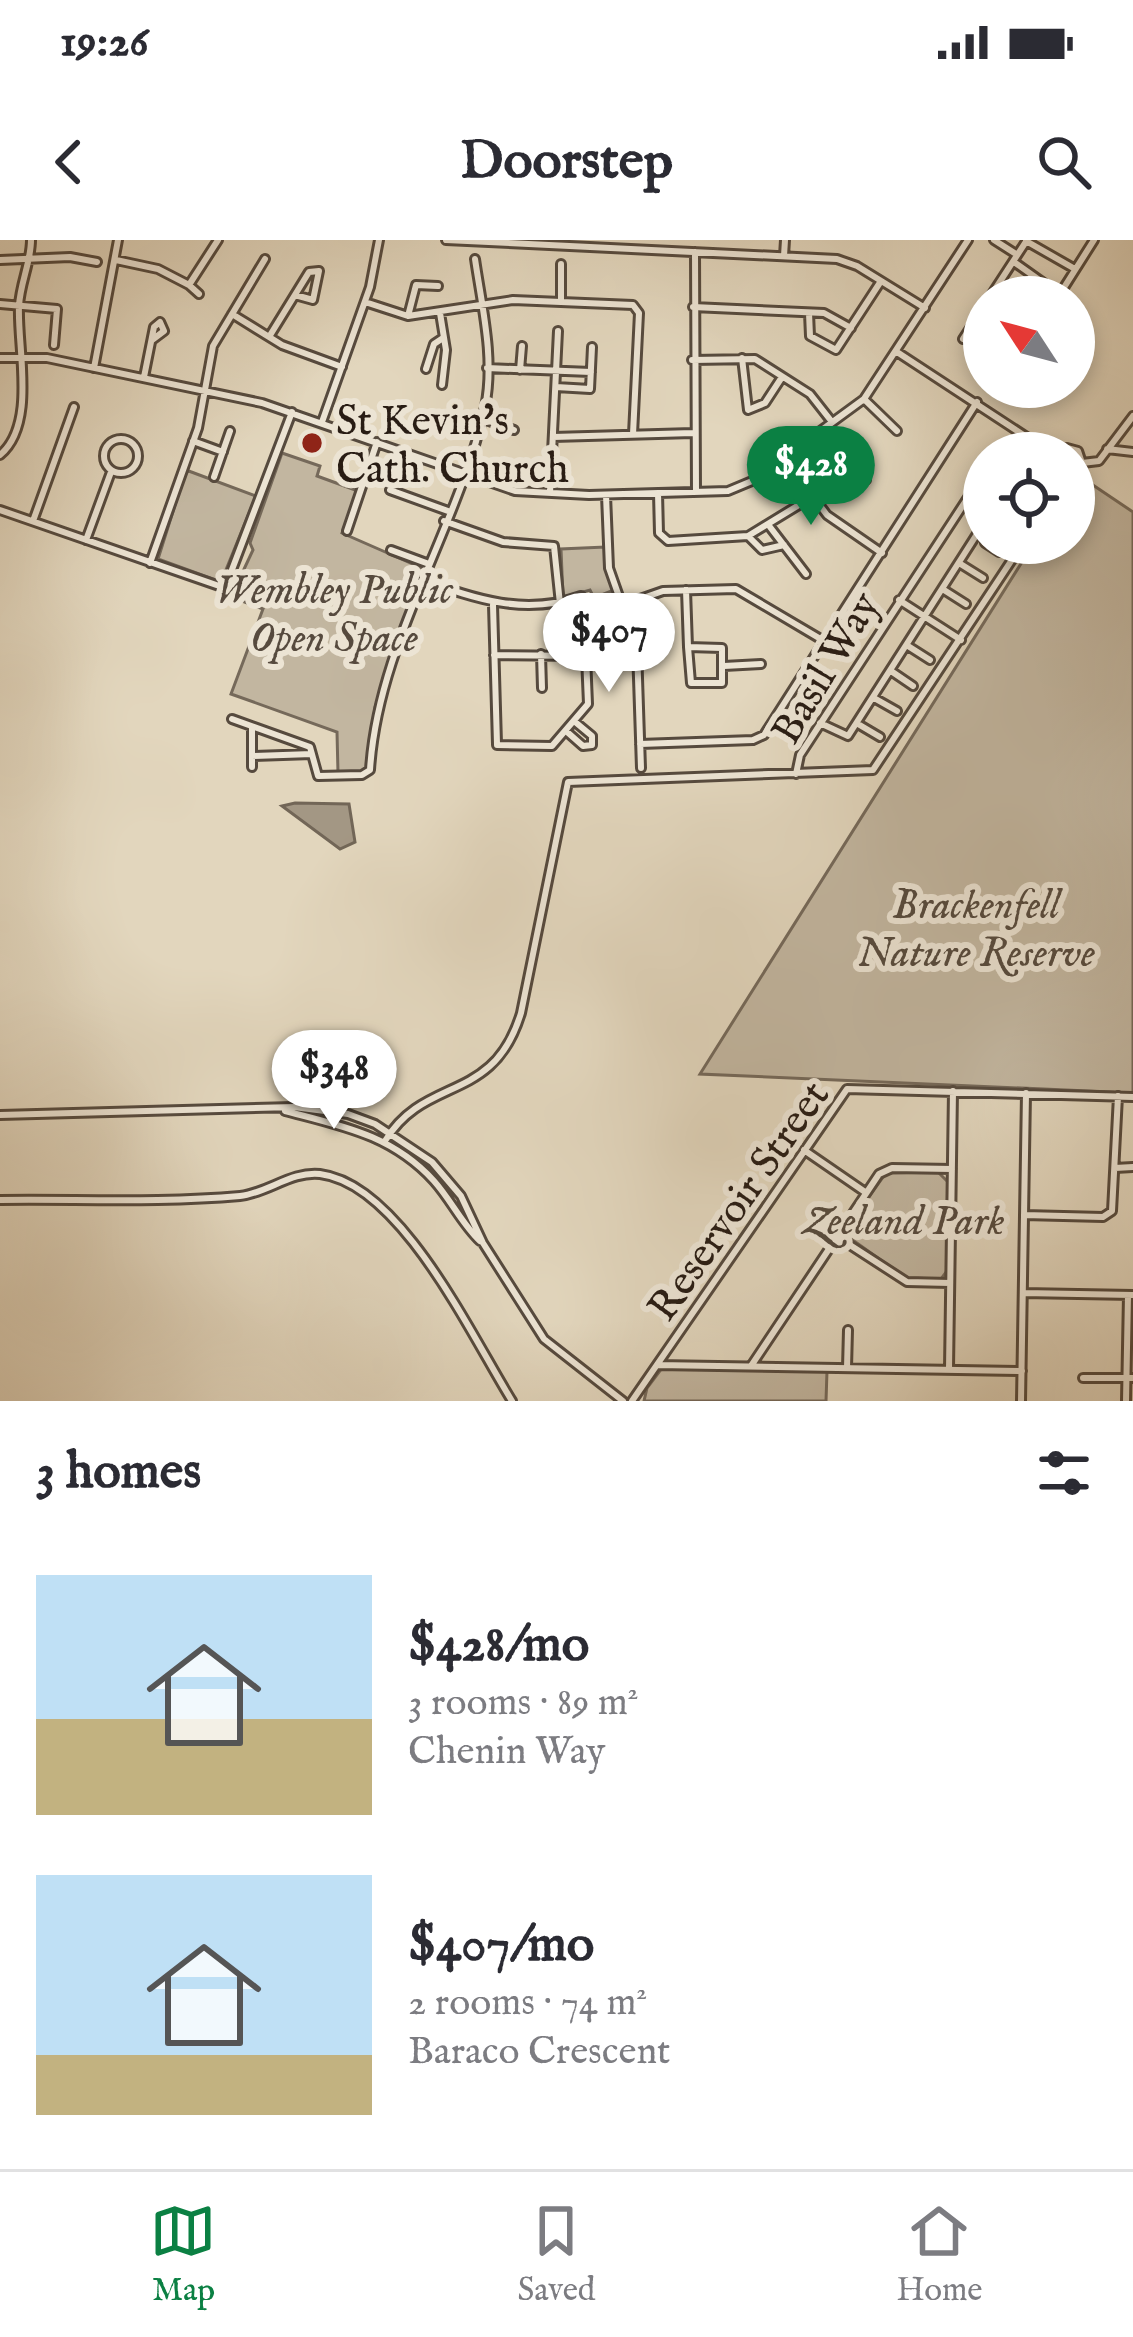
<!DOCTYPE html>
<html lang="en">
<head>
<meta charset="utf-8">
<style>
	body { margin:0; font-family:"IM FELL English",serif; background:#f2f2f3; color:#2b2b33; height:100vh; display:flex; flex-direction:column; font-size:45px; white-space:nowrap }
	* { box-sizing:border-box; margin:0 }
	p { font-size:39px; color:#7c7c81 }
	.icon { flex:none; width:66px; height:66px; fill:none; stroke:currentColor; stroke-width:2; stroke-linecap:round; stroke-linejoin:round }
	.map { position:relative; height:1161px; overflow:hidden }
	.side { display:flex; flex-direction:column; background:#fff; flex:1 }
	.side>* { flex:none }
	.needle { width:78px; rotate:306deg }
	.fabs { position:absolute; left:963px; top:36px; display:grid; gap:24px }
	.fabs a { display:grid; place-items:center; width:132px; height:132px; border-radius:50%; background:#fff; box-shadow:0 6px 18px #0003; font-size:60px }
	.price { position:absolute; translate:-50% -102px; padding:0 27px; border-radius:42px; background:#fff; color:#222; font-size:39px; line-height:78px; filter:drop-shadow(0 3px 6px #0008) }
	.price::after { content:''; position:absolute; left:50%; top:72px; width:36px; height:27px; margin-left:-18px; background:inherit; clip-path:polygon(0 0,100% 0,50% 100%) }
	.price.selected { background:#0b8043; color:#fff }
	ul { padding:0; list-style:none }
	li { display:flex; align-items:center; gap:36px; height:300px; padding:0 36px }
	li span { display:grid; place-items:center; flex:none; width:336px; height:240px; border-radius:0px; color:#555 }
	li>.icon { margin-inline-start:auto }
	span .icon { width:144px; height:144px; fill:#fffc; stroke-width:1 }
	li b { font-size:51px }
	h2 { display:flex; justify-content:space-between; align-items:center; height:144px; padding:0 36px; font-size:51px }
	.status { display:flex; justify-content:space-between; align-items:center; height:84px; padding:0 60px; background:#fff; direction:ltr }
	.status svg { height:33px; fill:currentColor }
	header { display:flex; justify-content:space-between; align-items:center; height:156px; padding:0 36px; background:#fff; font-size:54px; font-weight:700 }
	.tab-bar { display:flex; justify-content:space-around; align-items:center; height:168px; border-top:3px solid #e1e1e2; background:#fff; font-size:33px; color:#7c7c81 }
	.tab-bar a { display:grid; justify-items:center; gap:6px }
	.tab-bar .selected { color:#0b8043 }
	.map>svg:first-child { display:block }
</style>
</head>
<body>
<div class="status"><b>19:26</b><svg viewBox="0 0 49 12"><path d="M0 12V9h3v3zM5 12V6h3v6zM10 12V3h3v9zM15 12V0h3v12zM26 1h20v11H26zM47 4h2v5h-2z"/></svg></div>
<header><svg class="icon" aria-label="back" viewBox="0 0 24 24"><path d="M15 5l-7 7 7 7"/></svg>Doorstep<svg class="icon" aria-label="search" viewBox="0 0 24 24"><circle cx="10" cy="10" r="6"/><path d="M15 15l6 6"/></svg></header>
<div class="map">
<svg width="1133" height="1161" viewBox="0 0 1133 1161">
	<rect width="100%" height="100%" fill="#e2d6bd"/>
	<filter id="stains"><feTurbulence type="fractalNoise" baseFrequency=".00167" numOctaves="4"/><feColorMatrix values="0 0 0 0 .2 0 0 0 0 .09 0 0 0 0 .02 0 0 0 .5 -.17"/></filter>
	<radialGradient id="worn" r=".72"><stop offset=".6" stop-color="#630" stop-opacity="0"/><stop offset="1" stop-color="#630" stop-opacity=".3"/></radialGradient>
	<path fill="#c2b6a0" stroke="#75695a" stroke-width="3" d="M 282,213 L 320,226 L 317,236 L 358,251 L 342,293 L 424,329 L 375,467 L 368,527 L 363,532 L 338,533 L 337,492 L 231,454 L 263,369 L 231,357 L 253,310 L 250,303 Z
		M 186,230 L 256,256 L 221,342 L 158,319 Z
		M 1078,235 L 1133,272 L 1133,853 L 700,834 L 1034,303 L 1074,303 Z
		M 605,307 L 614,350 L 594,358 L 590,350 L 563,358 L 561,309 Z
		M 938,932 L 948,942 L 947,1031 L 941,1039 L 906,1038 L 847,996 L 848,986 L 886,933 Z
		M 662,1128 L 827,1131 L 826,1161 L 644,1161 L 647,1148 Z"/>
	<path fill="#a39784" stroke="#726657" stroke-width="3" d="M 295,563 L 349,564 L 355,602 L 340,609 L 282,566 Z"/>
	<g fill="none" stroke-linecap="round" stroke-linejoin="round">
		<g stroke="#564a3e" stroke-width="12">
			<path id="minor" d="M 446,0 L 837,19 L 857,26 L 925,68
				M 994,0 L 1016,14
				M 1026,1 L 1075,29
				M 695,12 L 696,252
				M 784,16 L 785,0
				M 0,20 L 70,17 L 97,22
				M 116,20 L 158,29 L 189,45 L 218,0
				M 1014,22 L 1059,54
				M 189,45 L 199,54
				M 990,57 L 1027,0
				M 1058,57 L 1094,0
				M 365,62 L 408,76 L 513,60 L 633,65 L 639,73 L 633,194
				M 561,62 L 561,24
				M 0,64 L 57,69 L 54,105
				M 693,67 L 824,73 L 851,88
				M 440,73 L 446,110 L 442,145
				M 809,73 L 810,96 L 836,110 L 881,41
				M 232,74 L 282,105 L 342,127
				M 408,76 L 416,45 L 438,46
				M 269,97 L 309,32 L 319,31 L 313,60 L 295,55
				M 963,99 L 984,67
				M 897,112 L 1051,213
				M 0,118 L 47,118 L 262,163 L 515,251 L 589,255 L 728,251 L 752,241 L 864,159 L 968,0
				M 742,118 L 748,170 L 765,163 L 782,137
				M 692,120 L 755,119 L 810,154 L 832,182
				M 94,128 L 118,0
				M 487,128 L 591,132
				M 426,129 L 434,104 L 443,98
				M 520,130 L 522,106
				M 144,137 L 154,87 L 160,82 L 164,91 L 152,100
				M 556,147 L 590,149 L 592,107
				M 864,159 L 897,191
				M 481,178 L 514,190
				M 322,182 L 370,47 L 379,0
				M 827,186 L 866,240
				M 553,197 L 693,193
				M104 216a17 17 0 1 1 34 0a17 17 0 1 1-34 0Z
				M 193,201 L 223,212
				M 1107,209 L 1133,212
				M 1059,213 L 1067,208 L 1078,211 L 1082,223 L 1074,232
				M 0,215 C 37,184 17,108 19,66 C 20,44 31,22 31,0
				M 784,218 L 827,275 L 882,313
				M 1082,223 L 1099,221 L 1133,176
				M 214,237 L 230,191
				M 390,250 L 448,271
				M 550,253 L 558,91
				M 658,253 L 659,293 L 668,301 L 748,296 L 812,257
				M 606,255 L 609,328 L 637,408 L 641,528
				M 0,270 L 225,348 L 292,172
				M 33,281 L 74,167
				M 444,281 L 503,302 L 554,306 L 560,364
				M 770,287 L 806,334
				M 347,291 L 377,202
				M 748,296 L 762,310 L 784,305
				M 86,300 L 111,232
				M 985,303 L 999,312
				M 391,310 L 429,324
				M 150,323 L 198,188 L 213,106 L 265,19
				M 959,323 L 983,338
				M 423,340 C 476,359 525,376 581,356
				M 686,350 L 688,407 L 722,408 L 722,443 L 691,443 L 688,407
				M 944,350 L 966,364
				M 899,360 L 961,400
				M 493,365 L 497,504 L 497,505 L 552,506 L 588,464 L 586,416 L 494,415
				M 623,365 L 663,351 L 736,349 L 824,401
				M 908,406 L 930,420
				M 541,414 L 542,448
				M 724,426 L 761,424
				M 891,431 L 913,446
				M 874,458 L 897,471
				M 232,479 L 310,507 L 318,536 L 362,535 L 370,530 C 378,402 458,290 485,167 C 495,119 482,67 475,19
				M 820,483 L 848,496 L 984,283
				M 858,484 L 880,497
				M 252,488 L 252,527
				M 566,491 L 583,506 L 592,505 L 592,496 L 574,481
				M 640,504 L 753,500 L 764,495 L 977,162
				M 252,516 L 312,514
				M 796,534 L 800,515 L 984,233
				M 285,871 C 342,886 392,895 434,941 C 451,960 462,984 480,1001
				M 0,875 L 294,867 L 348,874 L 375,884 L 432,922 L 461,956 L 483,1003 L 544,1099 L 623,1161
				M 385,901 C 426,834 493,865 521,773 L 568,542 L 873,530 L 1023,303
				M 804,910 L 865,952
				M 1115,928 L 1133,927
				M 0,960 C 79,959 161,963 240,956 C 268,953 291,931 320,934 C 401,944 472,1097 512,1161
				M 1024,975 L 1103,977 L 1112,971 L 1118,856
				M 836,996 L 907,1042 L 950,1043
				M 1023,1053 L 1133,1055
				M 657,1125 L 1022,1131
				M 751,1126 L 879,934 L 892,928 L 952,929
				M 847,1128 L 848,1090
				M 949,1129 L 953,851
				M 1083,1138 L 1133,1138
				M 632,1161 L 847,849 L 1133,857
				M 1021,1161 L 1026,853
				M 1126,1161 L 1128,1055"/>
		</g>
		<use href="#minor" stroke="#ece4d4" stroke-width="6"/>
	</g>
	<circle fill="#8f2418" stroke="#ece4d4" stroke-width="4.5" cx="312" cy="203" r="12"/>
	<g text-anchor="middle" stroke-width="12" stroke-linejoin="round" paint-order="stroke">
		<g font-size="42" fill="#281c14" stroke="#ece4d4" text-anchor="start">
			<text x="336" y="194">St Kevin's<tspan x="336" dy="48">Cath. Church</tspan></text>
		</g>
		<g font-size="42" font-style="italic" fill="#564a3e" stroke="#ece4d4">
			<text x="334" y="363">Wembley Public<tspan x="334" dy="48">Open Space</tspan></text>
			<text x="976" y="678">Brackenfell<tspan x="976" dy="48">Nature Reserve</tspan></text>
			<text x="904" y="994">Zeeland Park</text>
		</g>
		<g font-size="42" fill="#281c14" stroke="#ece4d4">
			<text transform="translate(824 427) rotate(-59)" y="15">Basil Way</text>
			<text transform="translate(737 960) rotate(-55)" y="15">Reservoir Street</text>
		</g>
	</g>
	<rect width="100%" height="100%" filter="url(#stains)"/>
	<rect width="100%" height="100%" fill="url(#worn)"/>
</svg>
<div class="fabs">
<a><svg class="needle" viewBox="-14 -14 28 28"><path d="M0-13l5 13h-10z" fill="#e53935"/><path d="M0 13l5-13h-10z" fill="#7c7c81"/></svg></a>
<a><svg class="icon" aria-label="locate" viewBox="0 0 24 24"><circle cx="12" cy="12" r="6"/><path d="M12 2v4M12 18v4M2 12h4M18 12h4"/></svg></a>
</div>
<b class="price selected" style="left:811px;top:288px">$428</b>
<b class="price" style="left:609px;top:455px">$407</b>
<b class="price" style="left:334px;top:892px">$348</b>
</div>
<section class="side">
<h2>3 homes<svg class="icon" aria-label="filters" viewBox="0 0 24 24"><path d="M4 7h16M4 17h16"/><circle cx="9" cy="7" r="2"/><circle cx="15" cy="17" r="2"/></svg></h2>
<ul>
<li><span style="background:linear-gradient(#bfe0f5 60%,#c2b280 0)"><svg class="icon" aria-label="home" viewBox="0 0 24 24"><path d="M3 11l9-7 9 7M6 9v11h12V9"/></svg></span><div><b>$428/mo</b><p>3 rooms · 89 m²</p><p>Chenin Way</p></div></li>
<li><span style="background:linear-gradient(#bfe0f5 75%,#c2b280 0)"><svg class="icon" aria-label="home" viewBox="0 0 24 24"><path d="M3 11l9-7 9 7M6 9v11h12V9"/></svg></span><div><b>$407/mo</b><p>2 rooms · 74 m²</p><p>Baraco Crescent</p></div></li>
</ul>
</section>
<nav class="tab-bar">
<a class="selected"><svg class="icon" aria-label="map" viewBox="0 0 24 24"><path d="M3 6l6-2 6 2 6-2v14l-6 2-6-2-6 2zM9 4v14M15 6v14"/></svg>Map</a>
<a><svg class="icon" aria-label="saved" viewBox="0 0 24 24"><path d="M7 4h10v16l-5-4-5 4z"/></svg>Saved</a>
<a><svg class="icon" aria-label="home" viewBox="0 0 24 24"><path d="M3 11l9-7 9 7M6 9v11h12V9"/></svg>Home</a>
</nav>
</body>
</html>
